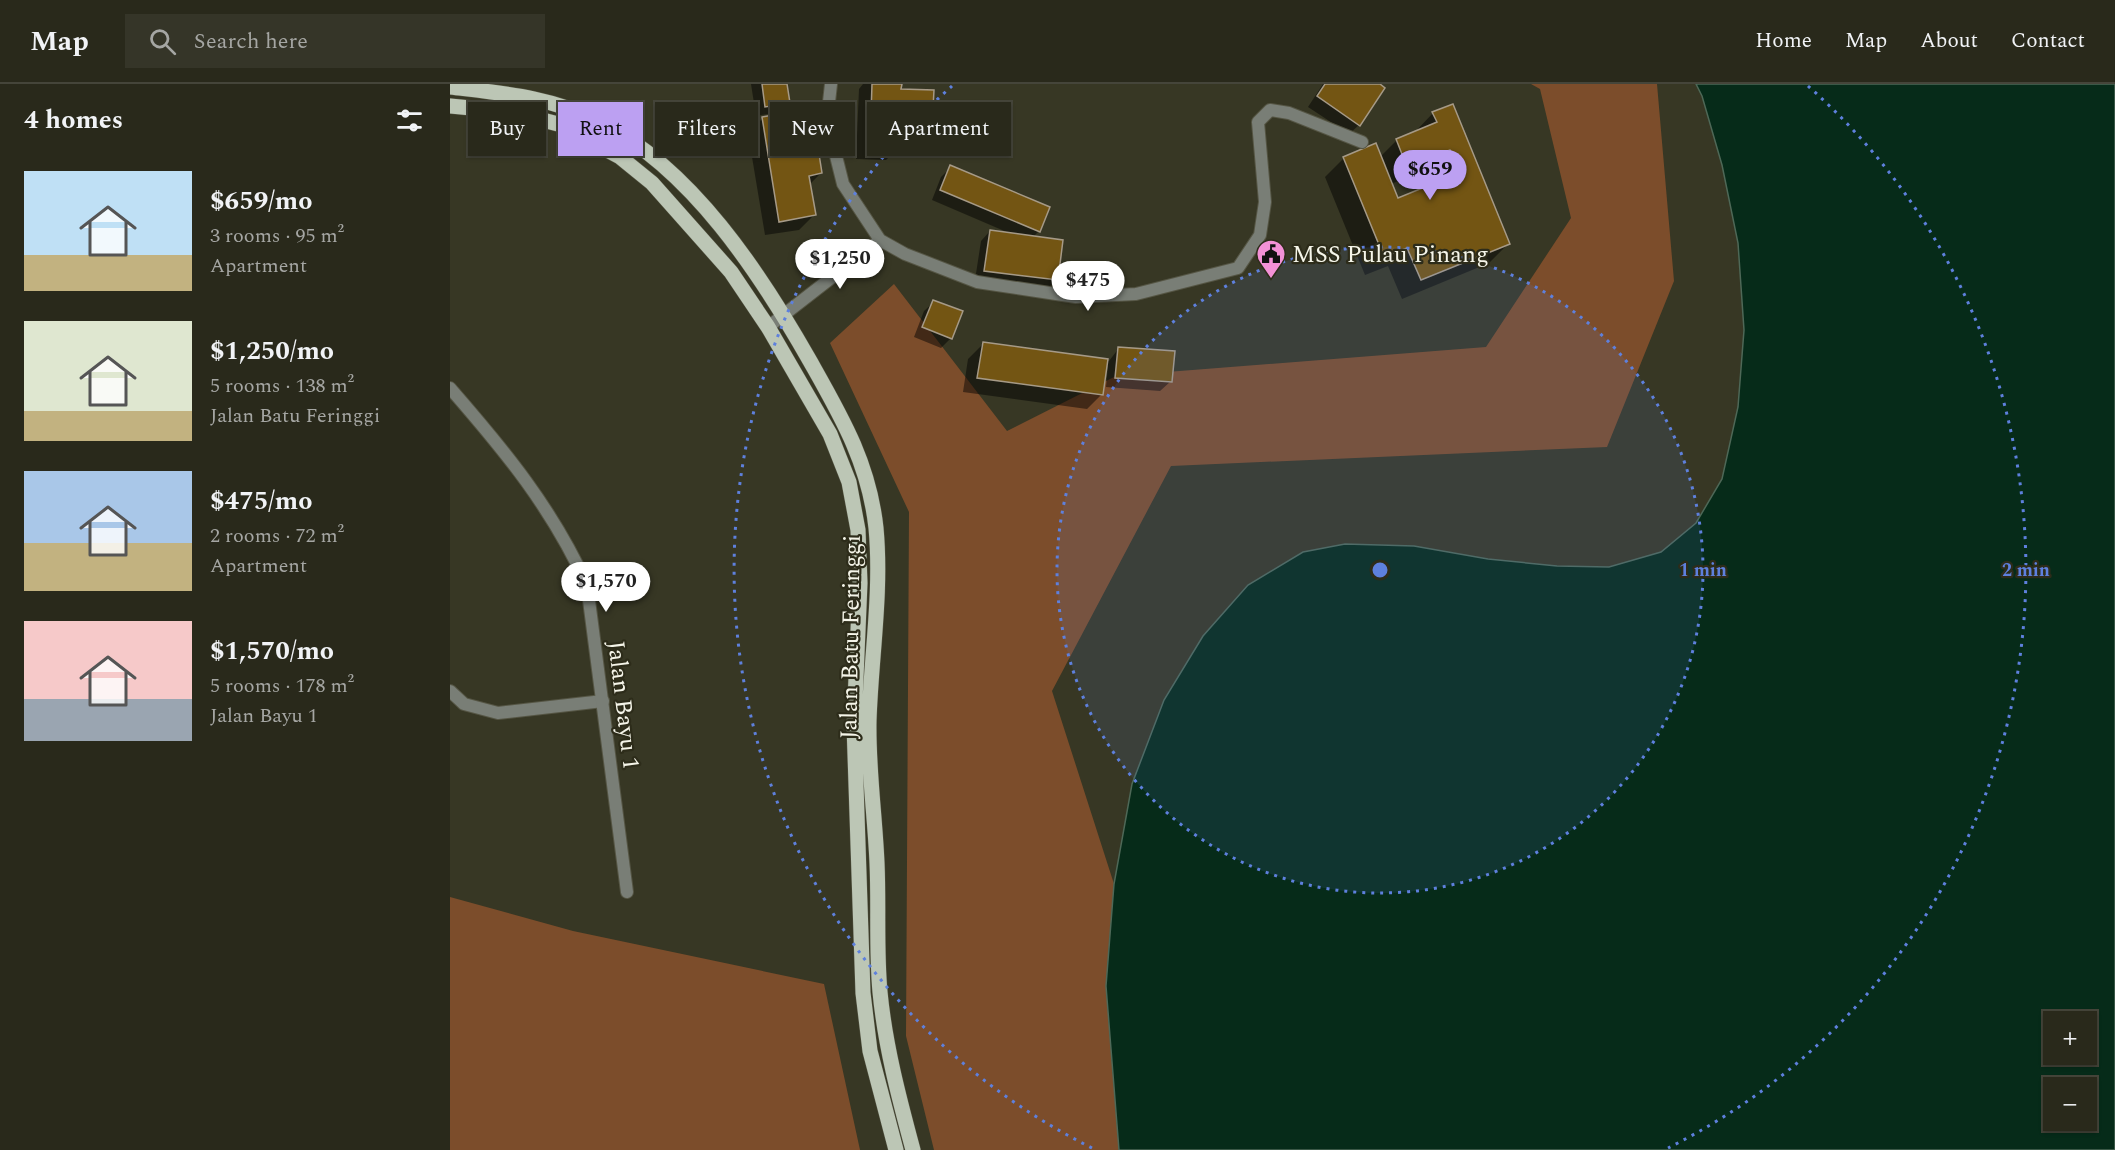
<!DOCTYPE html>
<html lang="en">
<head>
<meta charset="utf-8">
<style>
	body { margin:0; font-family:Spectral,serif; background:#353528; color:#f1f3f6; height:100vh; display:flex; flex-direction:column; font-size:22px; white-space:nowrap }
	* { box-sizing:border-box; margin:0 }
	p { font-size:20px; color:#a5a6a3 }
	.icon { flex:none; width:33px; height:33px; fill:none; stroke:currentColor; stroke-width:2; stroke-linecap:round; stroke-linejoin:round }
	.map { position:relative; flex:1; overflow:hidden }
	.details { display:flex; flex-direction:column; background:#29291b; width:450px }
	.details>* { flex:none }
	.hud { position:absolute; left:18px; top:18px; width:570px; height:54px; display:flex; gap:12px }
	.controls { position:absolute; left:1593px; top:927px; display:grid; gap:12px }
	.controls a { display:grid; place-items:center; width:54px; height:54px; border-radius:0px; background:#29291b; box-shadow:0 2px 4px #0004,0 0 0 2px #45453a; font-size:30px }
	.price { position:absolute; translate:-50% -51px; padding:0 14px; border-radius:21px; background:#fff; color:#222; font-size:20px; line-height:39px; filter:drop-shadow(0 2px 3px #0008) }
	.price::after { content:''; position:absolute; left:50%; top:36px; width:18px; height:14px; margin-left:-9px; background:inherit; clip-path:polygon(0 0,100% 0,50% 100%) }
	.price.on { background:#bca0f2; color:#111 }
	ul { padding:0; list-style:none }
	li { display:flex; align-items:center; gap:18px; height:150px; padding:0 24px }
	li span { display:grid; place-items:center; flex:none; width:168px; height:120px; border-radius:0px; color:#555 }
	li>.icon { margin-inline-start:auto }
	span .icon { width:72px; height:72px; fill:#fffc; stroke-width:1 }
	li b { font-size:26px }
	h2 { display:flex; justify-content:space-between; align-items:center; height:72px; padding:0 24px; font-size:26px }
	.chip { padding:0 21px; border-radius:0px; background:#29291b; box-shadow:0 2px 4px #0004,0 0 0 2px #45453a; font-size:21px; line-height:54px }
	.chip.on { background:#bca0f2; color:#111 }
	header { display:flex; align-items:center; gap:36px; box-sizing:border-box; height:84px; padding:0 30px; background:#29291b; border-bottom:2px solid #45453a }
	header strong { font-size:28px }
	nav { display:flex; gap:33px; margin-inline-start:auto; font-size:21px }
	.search { width:420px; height:54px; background:#353528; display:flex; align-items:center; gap:15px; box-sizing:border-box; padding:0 21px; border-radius:0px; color:#a5a6a3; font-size:22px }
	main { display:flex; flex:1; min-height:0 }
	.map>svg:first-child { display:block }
</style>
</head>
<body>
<header>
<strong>Map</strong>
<div class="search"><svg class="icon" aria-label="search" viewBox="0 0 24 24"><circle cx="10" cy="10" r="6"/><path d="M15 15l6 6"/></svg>Search here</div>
<nav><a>Home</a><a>Map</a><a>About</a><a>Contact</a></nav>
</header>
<main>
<section class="details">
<h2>4 homes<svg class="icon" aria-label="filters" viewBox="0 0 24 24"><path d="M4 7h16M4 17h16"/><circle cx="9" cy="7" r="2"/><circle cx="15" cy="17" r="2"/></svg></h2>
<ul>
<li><span style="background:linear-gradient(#bfe0f5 70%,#c2b280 0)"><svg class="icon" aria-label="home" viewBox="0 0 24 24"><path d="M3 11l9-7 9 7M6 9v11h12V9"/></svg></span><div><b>$659/mo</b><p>3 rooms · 95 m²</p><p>Apartment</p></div></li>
<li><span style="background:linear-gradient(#dfe7d0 75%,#c2b280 0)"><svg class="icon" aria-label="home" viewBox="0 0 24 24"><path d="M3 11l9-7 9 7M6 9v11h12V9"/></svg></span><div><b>$1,250/mo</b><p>5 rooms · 138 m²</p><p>Jalan Batu Feringgi</p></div></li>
<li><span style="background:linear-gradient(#a9c7e8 60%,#c2b280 0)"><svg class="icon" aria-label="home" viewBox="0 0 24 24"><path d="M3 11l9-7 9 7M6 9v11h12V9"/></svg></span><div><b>$475/mo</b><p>2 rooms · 72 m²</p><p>Apartment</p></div></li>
<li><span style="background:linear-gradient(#f6c9c9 65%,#9aa5b1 0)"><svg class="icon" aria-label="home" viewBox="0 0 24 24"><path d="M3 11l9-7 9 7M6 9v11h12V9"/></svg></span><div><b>$1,570/mo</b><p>5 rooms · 178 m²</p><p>Jalan Bayu 1</p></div></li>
</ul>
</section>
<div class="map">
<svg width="1665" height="1066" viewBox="0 0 1665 1066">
	<rect width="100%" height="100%" fill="#373724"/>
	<path fill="#7c4d2b" d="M 1081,0 L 1207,0 L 1224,197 L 1157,363 L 721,382 L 602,607 L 664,800 L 656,902 L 669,1066 L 484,1066 L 456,952 L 459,428 L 380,259 L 444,200 L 557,347 L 666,292 L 1036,263 L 1121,134 L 1090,5 Z
		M 0,813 L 123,847 L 374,900 L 410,1066 L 0,1066 Z"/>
	<path fill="#062b19" stroke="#4e6857" stroke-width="1.5" fill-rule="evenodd" d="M 1246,0 L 1665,0 L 1665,1066 L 669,1066 L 656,902 L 664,800 L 682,700 L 714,616 L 753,552 L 798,501 L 853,468 L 895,460 L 964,462 L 1038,475 L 1107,482 L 1159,483 L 1211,468 L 1246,439 L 1272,395 L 1288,323 L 1294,246 L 1288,159 L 1272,81 L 1252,12 ZM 1604,938 L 1636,938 L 1636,970 L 1604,970 ZM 1604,1004 L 1636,1004 L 1636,1036 L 1604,1036 Z"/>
	<path fill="#0007" fill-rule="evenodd" d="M 301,0 L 336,0 L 338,19 L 329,28 L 306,32 Z
		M 413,0 L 450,0 L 450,7 L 481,42 L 466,57 L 451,56 L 450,62 L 436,76 L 406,75 L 409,5 Z
		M 873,0 L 927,0 L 909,41 L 899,50 L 858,23 Z
		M 983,29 L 1058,160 L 1039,179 L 952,215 L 938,182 L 915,191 L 875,93 L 894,74 L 930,73 L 946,57 L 964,49 ZM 980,84 L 987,100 L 948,116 L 941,100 Z
		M 312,35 L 356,67 L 371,89 L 359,101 L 364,131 L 349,146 L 315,151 L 298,49 Z
		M 501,83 L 598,124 L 589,147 L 583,153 L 606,196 L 596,206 L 525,196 L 531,157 L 540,147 L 559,149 L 482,116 L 491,93 Z
		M 484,218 L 501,254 L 491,264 L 464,253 L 474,227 Z
		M 533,260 L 659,277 L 669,264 L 720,298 L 710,307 L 656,303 L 658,282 L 655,282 L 652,310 L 637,325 L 513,308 L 518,275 Z"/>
	<path fill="#735513" stroke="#a69a87" stroke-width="1.5" d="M 312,0 L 337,0 L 340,19 L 315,23 Z
		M 422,0 L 452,0 L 451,5 L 484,6 L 482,43 L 453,41 L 452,62 L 420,61 Z
		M 875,0 L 930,0 L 935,4 L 910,42 L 867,12 Z
		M 1003,20 L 1060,160 L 971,196 L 957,164 L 934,173 L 893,73 L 926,59 L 948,114 L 1009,89 L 1000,66 L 957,83 L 946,55 L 987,38 L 982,28 Z
		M 350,26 L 357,65 L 368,64 L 372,89 L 359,92 L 366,131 L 329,138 L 312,33 Z
		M 500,81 L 600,123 L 590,148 L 490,106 Z
		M 540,146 L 613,156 L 608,196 L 534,187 Z
		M 483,216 L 513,227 L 502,255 L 472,243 Z
		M 533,258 L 658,275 L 653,311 L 527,294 Z
		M 668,263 L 725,267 L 722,298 L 665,294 Z"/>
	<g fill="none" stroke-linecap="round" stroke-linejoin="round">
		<g stroke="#554" stroke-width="14">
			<path id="lane" d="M 0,607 L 14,620 L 48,629 L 153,617"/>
		</g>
		<g stroke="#554" stroke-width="14">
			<path id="street" d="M 381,0 L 377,36 L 393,100 L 430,156 L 455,170 L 527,198 L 626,213 L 686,210 L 788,184 L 810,151 L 815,118 L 808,38 L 820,26 L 839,29 L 912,58
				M 318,243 L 430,156
				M 0,304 C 55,367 102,424 137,501 L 177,808"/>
		</g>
		<g stroke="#554" stroke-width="16">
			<path id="primary" d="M 0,3 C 51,9 103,13 150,38 C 242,85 310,189 360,277 C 391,332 419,379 426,444 C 432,508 421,573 419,637 C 418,684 425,732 427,779 C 429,822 426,865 430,908 C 435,961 449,1014 463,1066
				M 0,22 L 62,28 L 108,40 L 170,73 L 202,99 L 281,188 L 318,243 L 380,350 L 399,398 L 408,446 L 410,499 L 404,641 L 413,909 L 420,967 L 446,1066"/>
		</g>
		<use href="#lane" stroke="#797e76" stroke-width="12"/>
		<use href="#street" stroke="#797e76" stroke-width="12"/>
		<use href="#primary" stroke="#bcc6b5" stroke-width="15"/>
	</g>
	<circle cx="930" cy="486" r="323" fill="#5e80dd" fill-opacity=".12"/>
	<g fill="none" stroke="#5e80dd" stroke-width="3" stroke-dasharray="3 6">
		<circle cx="930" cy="486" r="323"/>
		<path d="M642 1064A646 646 0 0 1 502 2M1358 2A646 646 0 0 1 1218 1064"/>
	</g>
	<defs>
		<g id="civic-pin" transform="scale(1.5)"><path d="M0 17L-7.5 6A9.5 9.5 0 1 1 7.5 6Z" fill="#f391d6" stroke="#2d2c1a"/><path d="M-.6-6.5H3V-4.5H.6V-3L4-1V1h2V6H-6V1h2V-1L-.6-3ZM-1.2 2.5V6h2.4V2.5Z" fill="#111"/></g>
	</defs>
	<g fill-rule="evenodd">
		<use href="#civic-pin" x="821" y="170"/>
	</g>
	<g text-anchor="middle" stroke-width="4.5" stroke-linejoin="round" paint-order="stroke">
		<g font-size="24" fill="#f5f5e9" stroke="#2d2c1a" text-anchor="start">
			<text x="842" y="178">MSS Pulau Pinang</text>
		</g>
		<g font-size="24" fill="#f5f5e9" stroke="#2d2c1a">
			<text transform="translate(400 553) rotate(-89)" y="8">Jalan Batu Feringgi</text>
			<text transform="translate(174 621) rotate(83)" y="8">Jalan Bayu 1</text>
		</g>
	</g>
	<circle cx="930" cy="486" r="9" fill="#5e80dd" stroke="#2d2c1a" stroke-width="3"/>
	<g font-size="18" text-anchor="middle" font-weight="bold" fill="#5e80dd" stroke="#2d2c1a" stroke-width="4.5" stroke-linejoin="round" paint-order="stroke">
		<text x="1253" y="492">1 min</text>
		<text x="1576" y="492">2 min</text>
	</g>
</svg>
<div class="controls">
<a>+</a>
<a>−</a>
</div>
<b class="price on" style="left:980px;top:117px">$659</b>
<b class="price" style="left:390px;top:206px">$1,250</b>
<b class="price" style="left:638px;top:228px">$475</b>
<b class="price" style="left:156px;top:529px">$1,570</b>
<div class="hud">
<a class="chip">Buy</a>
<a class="chip on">Rent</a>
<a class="chip">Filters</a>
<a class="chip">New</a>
<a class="chip">Apartment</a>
</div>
</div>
</main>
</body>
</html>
